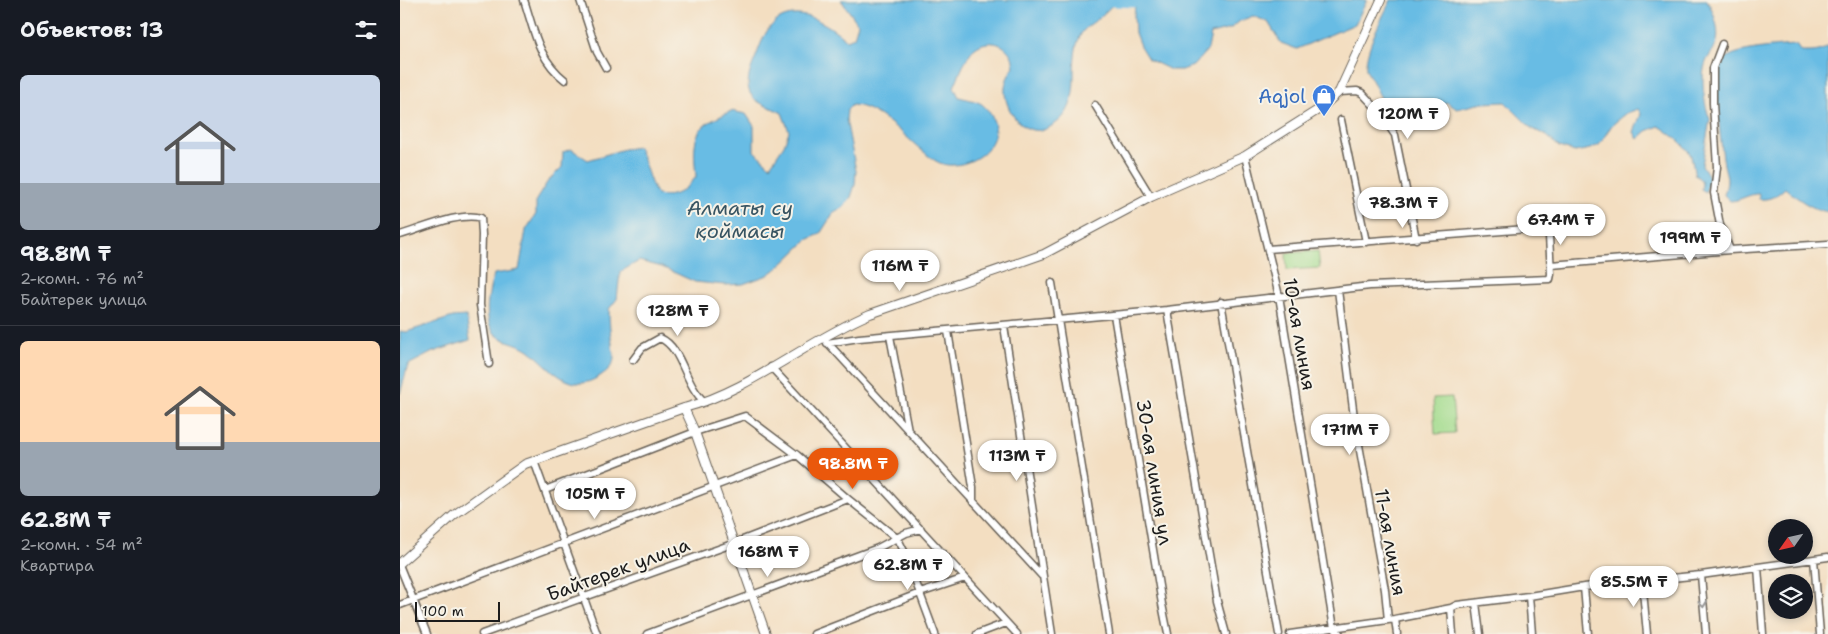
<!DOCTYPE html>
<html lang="ru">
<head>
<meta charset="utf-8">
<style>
	body { margin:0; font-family:"Shantell Sans",sans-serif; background:#20242c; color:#f1f3f6; height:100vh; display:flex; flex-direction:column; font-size:19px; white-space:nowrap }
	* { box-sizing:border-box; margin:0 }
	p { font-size:16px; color:#9ea1a6 }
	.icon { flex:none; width:28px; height:28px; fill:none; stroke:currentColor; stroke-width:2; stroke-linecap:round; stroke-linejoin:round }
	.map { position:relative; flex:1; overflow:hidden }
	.details { display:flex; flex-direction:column; background:#171b24; width:400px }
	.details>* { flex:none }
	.needle { width:32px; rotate:236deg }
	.fabs { position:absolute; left:1368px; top:519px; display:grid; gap:10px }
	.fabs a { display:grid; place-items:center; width:45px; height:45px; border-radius:50%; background:#171b24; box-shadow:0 2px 8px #0003; font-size:25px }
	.scale { position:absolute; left:15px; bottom:12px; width:85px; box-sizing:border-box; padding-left:5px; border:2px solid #1c1c1c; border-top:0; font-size:14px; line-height:18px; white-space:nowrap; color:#1c1c1c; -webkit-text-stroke:4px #f7f3e8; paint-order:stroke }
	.price { position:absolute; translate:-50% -42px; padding:0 11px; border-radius:18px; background:#fff; color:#222; font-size:16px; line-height:32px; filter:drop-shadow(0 1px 2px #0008) }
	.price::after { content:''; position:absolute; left:50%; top:30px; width:15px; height:11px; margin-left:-8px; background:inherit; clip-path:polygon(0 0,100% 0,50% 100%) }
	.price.on { background:#ea580c; color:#fff }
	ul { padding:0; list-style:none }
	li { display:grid; align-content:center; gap:10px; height:265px; padding:0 20px }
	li+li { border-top:1px solid #363941 }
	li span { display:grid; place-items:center; height:155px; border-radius:8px; color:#555 }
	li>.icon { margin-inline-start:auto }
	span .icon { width:90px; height:90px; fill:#fffc; stroke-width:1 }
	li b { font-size:21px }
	h2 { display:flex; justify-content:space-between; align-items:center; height:60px; padding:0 20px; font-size:21px }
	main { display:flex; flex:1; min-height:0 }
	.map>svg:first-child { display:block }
</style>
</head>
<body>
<main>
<section class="details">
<h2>Объектов: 13<svg class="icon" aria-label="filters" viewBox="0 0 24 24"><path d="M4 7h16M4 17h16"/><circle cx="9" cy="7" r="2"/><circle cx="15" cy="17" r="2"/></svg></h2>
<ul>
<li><span style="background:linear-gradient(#c9d6e8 70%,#9aa5b1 0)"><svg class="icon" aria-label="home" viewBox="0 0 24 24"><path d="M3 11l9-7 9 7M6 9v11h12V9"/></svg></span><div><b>98.8M ₸</b><p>2-комн. · 76 m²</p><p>Байтерек улица</p></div></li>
<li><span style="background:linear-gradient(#ffd9b3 65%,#9aa5b1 0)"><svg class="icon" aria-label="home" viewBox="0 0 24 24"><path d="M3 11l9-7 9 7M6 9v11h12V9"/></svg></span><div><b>62.8M ₸</b><p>2-комн. · 54 m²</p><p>Квартира</p></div></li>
</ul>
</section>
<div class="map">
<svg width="1428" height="634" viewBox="0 0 1428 634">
	<rect width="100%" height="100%" fill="#f7f3e8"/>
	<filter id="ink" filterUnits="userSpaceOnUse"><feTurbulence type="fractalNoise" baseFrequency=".02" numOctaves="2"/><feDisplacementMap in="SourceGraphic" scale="10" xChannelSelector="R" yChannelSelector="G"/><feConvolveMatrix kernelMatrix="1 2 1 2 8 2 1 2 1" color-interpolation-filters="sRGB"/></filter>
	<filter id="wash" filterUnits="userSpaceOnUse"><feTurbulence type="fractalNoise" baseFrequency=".0096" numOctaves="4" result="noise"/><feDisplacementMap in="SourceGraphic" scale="20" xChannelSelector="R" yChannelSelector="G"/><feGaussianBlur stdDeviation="1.12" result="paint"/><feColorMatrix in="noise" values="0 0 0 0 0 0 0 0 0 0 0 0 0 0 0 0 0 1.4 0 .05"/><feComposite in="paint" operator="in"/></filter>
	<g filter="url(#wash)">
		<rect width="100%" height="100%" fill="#f3dec1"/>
		<path fill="#a3db8d" stroke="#607c54" d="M 918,251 L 920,268 L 887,270 L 886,253 Z
			M 1052,397 L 1055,433 L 1035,434 L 1033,398 Z"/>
		<path fill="#68bce4" stroke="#426c80" d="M 441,0 L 717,0 C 712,5 707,11 701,16 C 695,22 686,26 681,34 C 665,64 688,107 650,127 C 625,141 603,110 605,87 C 606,79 610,73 614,66 C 613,63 613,57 611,55 C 603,41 586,39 574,49 C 567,54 558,78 554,87 L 559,97 C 566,99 580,101 584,106 C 612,134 581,167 548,165 C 536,164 528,155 519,148 C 502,133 475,106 452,105 L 447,110 L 446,119 L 456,171 L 455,185 L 451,197 L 444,207 L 434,212 L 420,234 L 407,240 L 379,267 L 368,275 L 343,284 L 325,285 L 295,282 L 262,267 L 239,261 L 220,272 L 217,299 L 209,309 C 209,320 210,332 212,343 C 212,348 214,354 214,359 C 213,367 206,372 200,376 C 169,397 151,367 129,350 C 118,342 99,342 92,330 C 83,314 89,290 94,274 L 119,270 L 126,230 L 136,214 L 136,200 L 148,181 L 162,167 L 163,152 L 171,149 L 188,160 L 224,149 L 238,147 C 246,163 248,180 257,195 C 277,198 283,191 296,177 C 295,162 291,138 303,127 C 310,120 322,116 331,111 L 346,114 L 354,126 L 354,151 L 370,166 L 384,145 L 389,131 L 382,113 C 372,107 355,104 350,93 C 345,83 351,68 355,59 C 359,49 364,32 372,25 C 395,2 427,23 447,40 L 454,37 L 458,24 Z
			M 736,0 L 967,0 L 955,24 L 897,49 L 881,43 L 868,22 L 853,16 L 840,21 L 830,29 L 811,34 L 808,49 L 793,66 L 782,70 L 771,70 L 748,59 L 740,46 L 735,33 L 734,14 Z
			M 991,0 L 1307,0 C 1313,11 1320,28 1317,41 C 1316,48 1309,55 1306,62 C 1300,75 1304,106 1310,119 L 1302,165 L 1310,178 L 1310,182 L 1307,185 L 1306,192 L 1301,189 C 1303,182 1301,179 1295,175 C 1293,169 1293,162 1291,156 C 1287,146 1269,132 1259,126 L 1247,131 L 1238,139 L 1234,132 L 1241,114 L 1238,109 L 1227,113 L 1212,125 L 1199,145 L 1190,149 L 1175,152 L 1159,147 L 1147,136 L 1131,128 L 1105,102 L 1082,103 L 1057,109 L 1046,102 L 1042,105 C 1044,132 1004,123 991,112 C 983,104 978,92 973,82 C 971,78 967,73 966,69 C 964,52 983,15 991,0 Z
			M 1396,45 L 1401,52 C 1410,52 1421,53 1428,46 L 1428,212 C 1411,209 1398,199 1385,188 C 1376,196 1371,200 1359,199 L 1359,194 C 1350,193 1340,201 1330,201 L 1324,195 C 1325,191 1327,185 1327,180 C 1327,175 1325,170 1324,165 C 1321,144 1311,75 1325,59 C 1335,49 1381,46 1396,45 Z
			M 66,316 L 70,340 L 33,352 L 8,365 L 0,394 L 0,331 L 6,332 L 53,317 Z"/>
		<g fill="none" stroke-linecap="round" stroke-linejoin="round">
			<path stroke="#68bce4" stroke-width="10" d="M 702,1 L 748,3"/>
		</g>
	</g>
	<g filter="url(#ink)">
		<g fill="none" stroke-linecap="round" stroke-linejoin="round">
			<g stroke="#676056" stroke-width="9">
				<path id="minor" d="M 124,0 C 134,30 138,59 165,80
					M 180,0 L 197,52 L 206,68
					M 1322,44 L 1313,68 L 1313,103 L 1317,167 L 1314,193 L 1320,225 L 1330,250
					M 939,92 L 957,91 L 962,93 L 978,110 L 995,135 L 1016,239
					M 695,105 L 751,197
					M 941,120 L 966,242
					M 845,156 L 879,296 L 934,628 L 940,634
					M 0,235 C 21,229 62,211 81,218 L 82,235 L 80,305 L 89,364
					M 1151,265 L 1330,250 L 1428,244
					M 652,283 L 709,634
					M 938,290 L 954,417 L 985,590 L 988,620
					M 821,302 L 879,634
					M 767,310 L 817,601 L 826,634
					M 714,315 L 762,604 L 768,634
					M 604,326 L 652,634
					M 548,331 L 573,487 L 573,502
					M 490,336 L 508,430
					M 426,341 L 642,576
					M 427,343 L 459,338 L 767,310 L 970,286 L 1150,279 L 1151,274 L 1149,236 L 1145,230 L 1140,228 L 868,249
					M 233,360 L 242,348 L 260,338 C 283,348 284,385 305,402
					M 371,367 L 617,634
					M 134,461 L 197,634
					M 145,490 L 295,432 L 345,416 L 397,455 L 448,499 L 498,539 L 505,553 L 535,634
					M 1414,559 L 1420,634
					M 0,567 L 27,634
					M 1358,567 L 1363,634
					M 1301,575 L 1306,634
					M 1242,580 L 1247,634
					M 1184,587 L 1188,634
					M 1129,596 L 1132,634
					M 1076,603 L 1080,634
					M 0,605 L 397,455
					M 995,619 L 997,634
					M 82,634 L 335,543 L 448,499
					M 247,634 L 478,548 L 506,533 L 521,529
					M 414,634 L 520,593 L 565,578
					M 577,634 L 606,623
					M 890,634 L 995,619 L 1051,608
					M 1053,634 L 1051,608 L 1057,605 L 1129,596 L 1184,587 L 1301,575 L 1428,557"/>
			</g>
			<g stroke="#676056" stroke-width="10">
				<path id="tertiary" d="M 284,408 L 295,432 L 366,634
					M 0,563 L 54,515 L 125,464 L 284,408 C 351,390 406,341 470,314 L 644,254 L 751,197 L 845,156 L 921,108 L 939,92 L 981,0"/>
			</g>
			<use href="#minor" stroke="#fff" stroke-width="6"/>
			<use href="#tertiary" stroke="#fff" stroke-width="8"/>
		</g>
		<defs><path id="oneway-chevron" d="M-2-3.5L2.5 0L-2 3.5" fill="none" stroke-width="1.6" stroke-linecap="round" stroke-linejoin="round" transform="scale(1.25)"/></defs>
		<use stroke="#999" href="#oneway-chevron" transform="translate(1303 604) rotate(85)"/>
	</g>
	<defs>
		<g id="shop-pin" transform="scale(1.25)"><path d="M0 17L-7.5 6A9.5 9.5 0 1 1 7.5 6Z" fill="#3f7fe0" stroke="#f7f3e8"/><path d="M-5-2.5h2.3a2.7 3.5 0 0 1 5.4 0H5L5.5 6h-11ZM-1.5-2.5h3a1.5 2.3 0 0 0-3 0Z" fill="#fff"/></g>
	</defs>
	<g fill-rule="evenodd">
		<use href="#shop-pin" x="924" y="96"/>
	</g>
	<g text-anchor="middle" stroke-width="4" stroke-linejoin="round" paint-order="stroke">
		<g font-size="19" fill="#366cbe" stroke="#f7f3e8" text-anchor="end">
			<text x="906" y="103">Aqjol</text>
		</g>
		<g font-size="19" fill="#1c1c1c" stroke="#f7f3e8">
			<text transform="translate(900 334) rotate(80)" y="7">10-ая линия</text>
			<text transform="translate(755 472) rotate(81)" y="7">30-ая линия ул</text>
			<text transform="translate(991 542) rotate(80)" y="7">11-ая линия</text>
			<text transform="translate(218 569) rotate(-20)" y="7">Байтерек улица</text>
		</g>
		<g font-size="20" font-style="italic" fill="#375462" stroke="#f7f3e8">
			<text x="340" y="215">Алматы су<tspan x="340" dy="23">қоймасы</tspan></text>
		</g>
	</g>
</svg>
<div class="fabs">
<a><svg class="needle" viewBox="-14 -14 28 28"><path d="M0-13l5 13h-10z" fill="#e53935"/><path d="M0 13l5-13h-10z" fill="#9ea1a6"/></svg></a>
<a><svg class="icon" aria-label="layers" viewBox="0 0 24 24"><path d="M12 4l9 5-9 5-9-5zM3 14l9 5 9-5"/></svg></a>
</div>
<div class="scale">100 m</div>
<b class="price" style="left:1008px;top:140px">120M ₸</b>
<b class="price" style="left:1003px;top:229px">78.3M ₸</b>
<b class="price" style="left:1161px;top:246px">67.4M ₸</b>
<b class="price" style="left:1290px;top:264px">199M ₸</b>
<b class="price" style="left:500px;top:292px">116M ₸</b>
<b class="price" style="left:278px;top:337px">128M ₸</b>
<b class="price" style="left:950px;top:456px">171M ₸</b>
<b class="price" style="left:617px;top:482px">113M ₸</b>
<b class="price on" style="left:453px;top:490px">98.8M ₸</b>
<b class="price" style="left:195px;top:520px">105M ₸</b>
<b class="price" style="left:368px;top:578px">168M ₸</b>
<b class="price" style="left:508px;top:591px">62.8M ₸</b>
<b class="price" style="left:1234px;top:608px">85.5M ₸</b>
</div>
</main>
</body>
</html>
